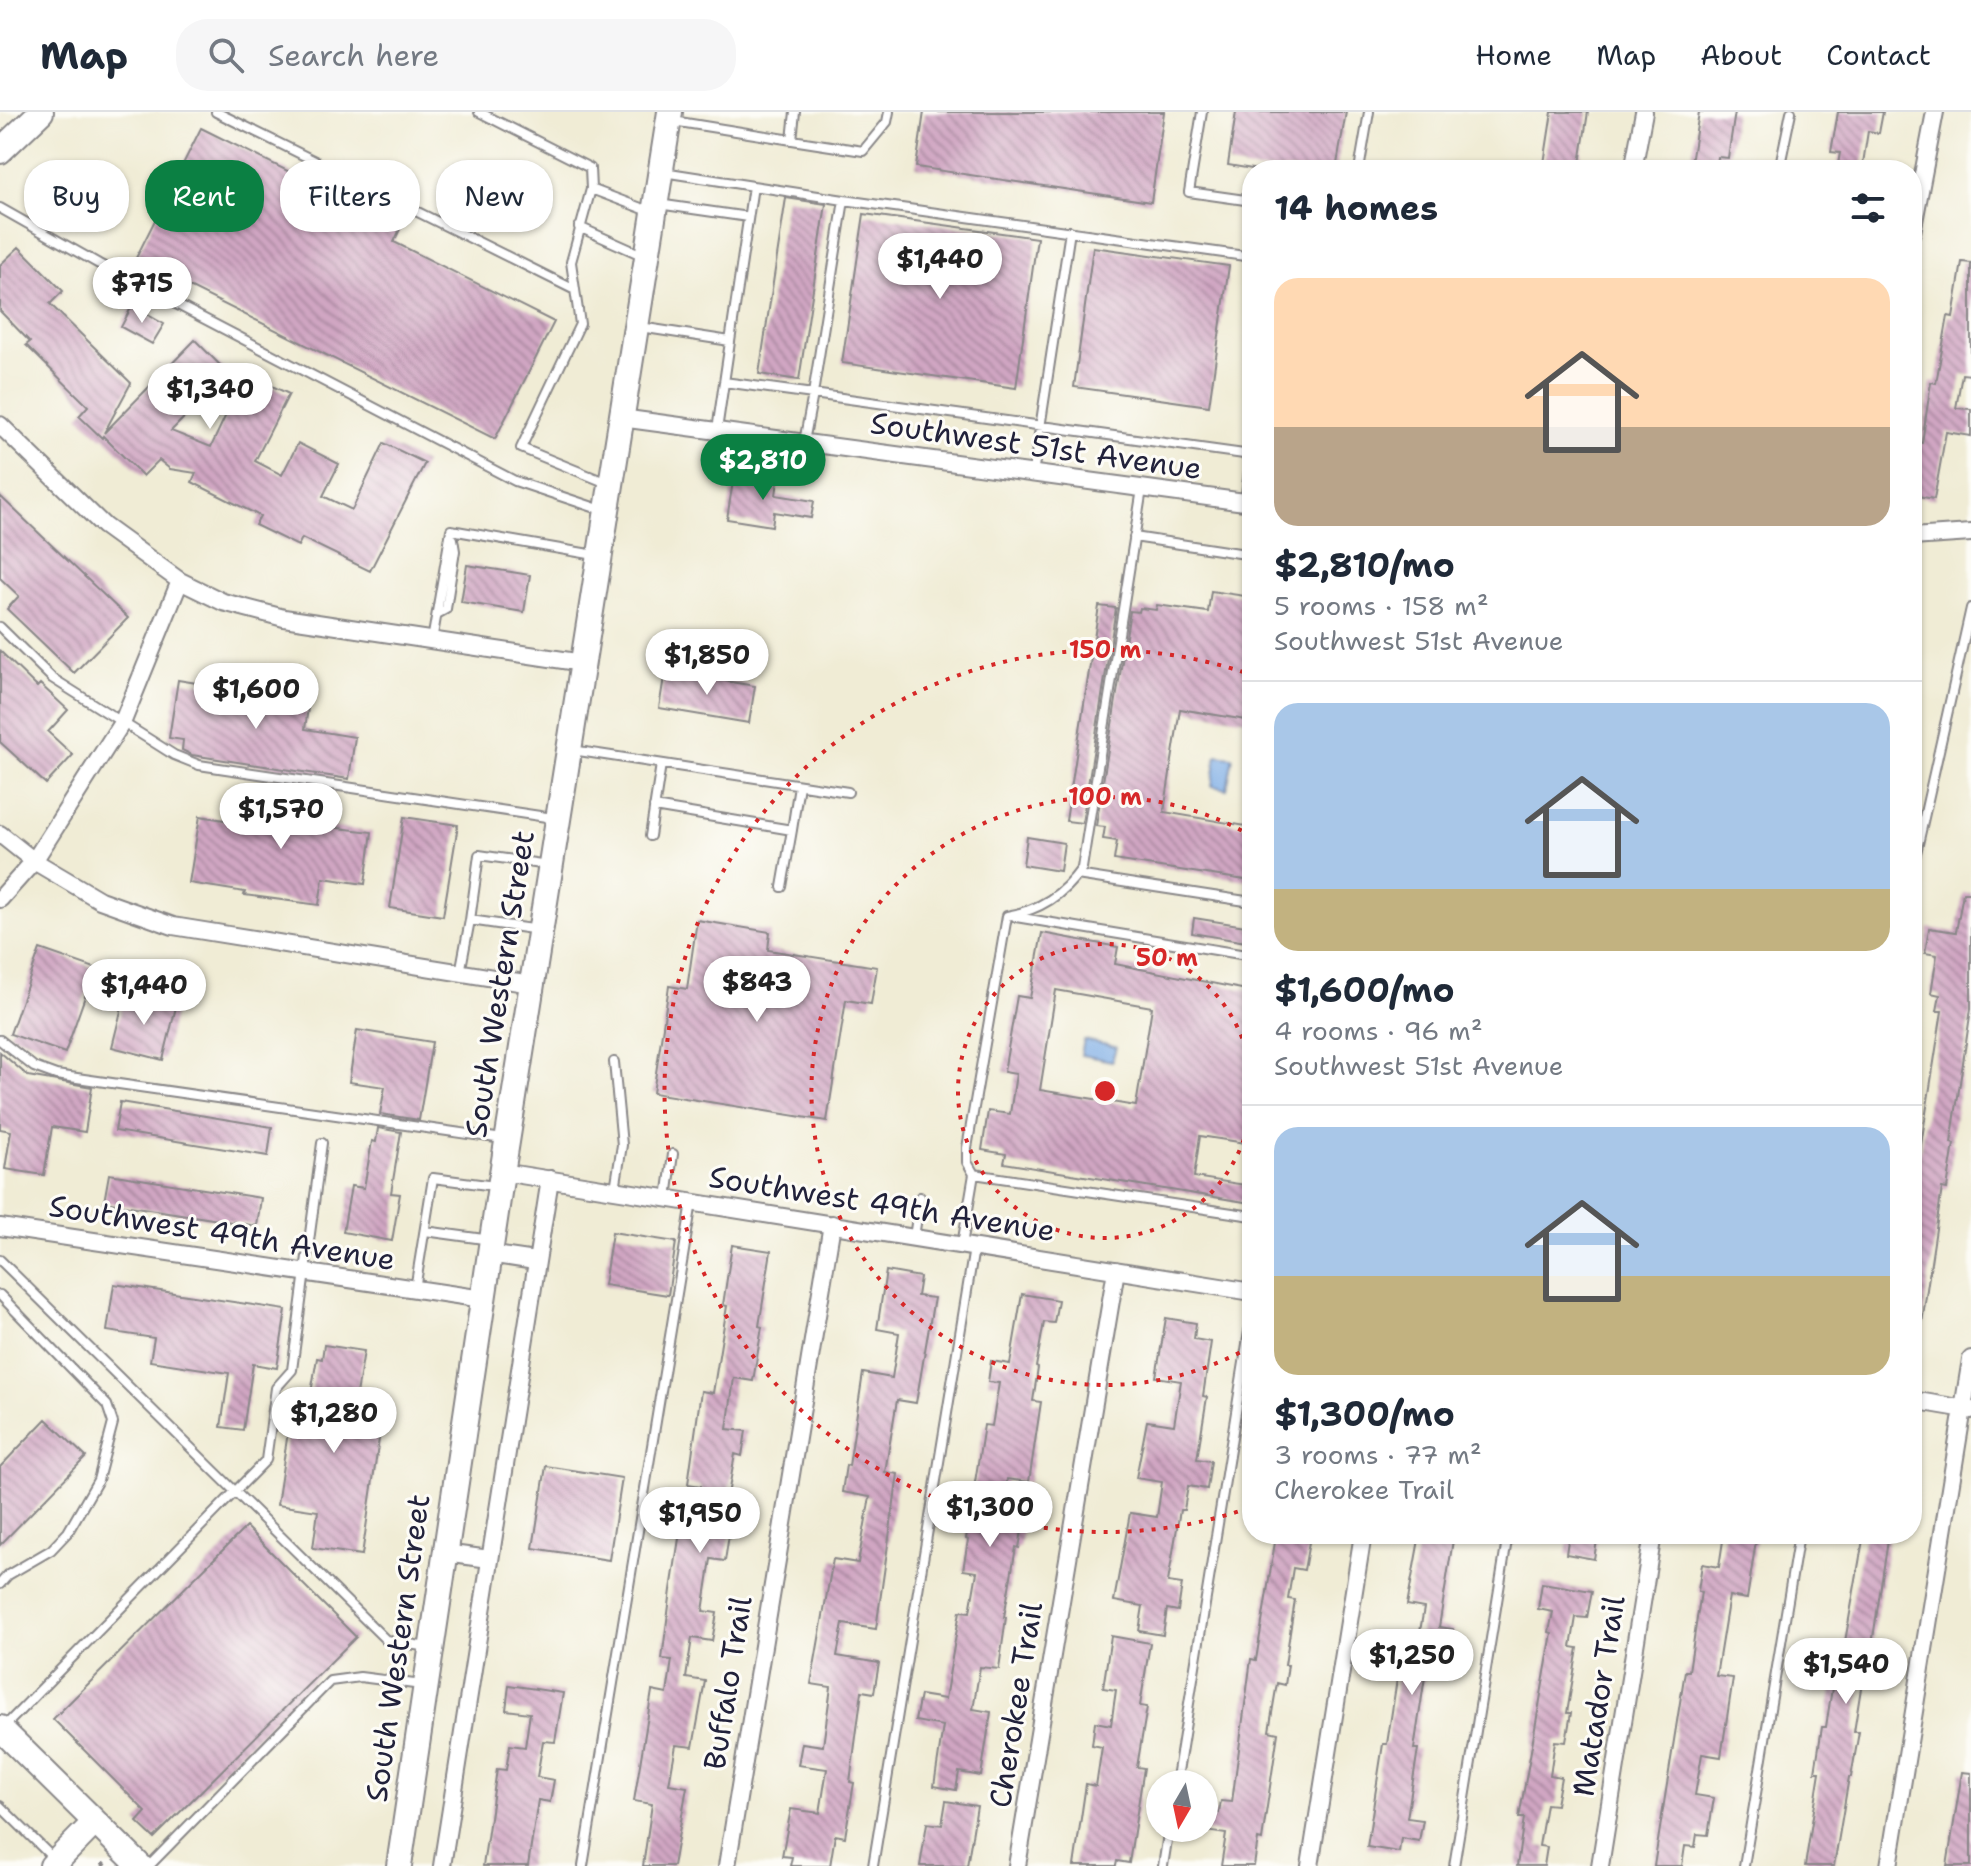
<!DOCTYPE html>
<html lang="en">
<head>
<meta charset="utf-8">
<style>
	body { margin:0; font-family:"Shantell Sans",sans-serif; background:#f6f6f7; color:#1f2937; height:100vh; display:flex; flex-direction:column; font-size:30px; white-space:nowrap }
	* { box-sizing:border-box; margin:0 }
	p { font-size:26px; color:#747a83 }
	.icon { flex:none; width:44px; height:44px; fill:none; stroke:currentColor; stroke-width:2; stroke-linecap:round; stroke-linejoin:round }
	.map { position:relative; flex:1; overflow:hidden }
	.details { position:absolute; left:1242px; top:48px; width:680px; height:1384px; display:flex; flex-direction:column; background:#fff; border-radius:32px; box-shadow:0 2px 6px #0004 }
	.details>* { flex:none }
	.hud { position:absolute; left:24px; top:48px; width:760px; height:72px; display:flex; gap:16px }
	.needle { width:52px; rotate:189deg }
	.tools { position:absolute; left:1146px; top:1658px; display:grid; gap:16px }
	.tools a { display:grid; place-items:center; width:72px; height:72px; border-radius:50%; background:#fff; box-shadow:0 2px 6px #0004; font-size:40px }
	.price { position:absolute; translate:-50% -68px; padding:0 18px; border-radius:28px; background:#fff; color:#222; font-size:26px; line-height:52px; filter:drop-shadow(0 2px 4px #0008) }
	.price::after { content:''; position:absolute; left:50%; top:48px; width:24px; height:18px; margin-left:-12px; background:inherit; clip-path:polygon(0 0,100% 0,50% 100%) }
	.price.current { background:#0b8043; color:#fff }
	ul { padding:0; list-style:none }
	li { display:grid; align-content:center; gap:16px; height:424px; padding:0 32px }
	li+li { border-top:2px solid #e0e1e3 }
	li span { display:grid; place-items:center; height:248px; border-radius:24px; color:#555 }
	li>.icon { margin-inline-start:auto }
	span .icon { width:144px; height:144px; fill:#fffc; stroke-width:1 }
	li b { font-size:34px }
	h2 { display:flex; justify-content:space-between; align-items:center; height:96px; padding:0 32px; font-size:34px }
	.tag { padding:0 28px; border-radius:32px; background:#fff; box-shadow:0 2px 6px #0004; font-size:28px; line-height:72px }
	.tag.current { background:#0b8043; color:#fff }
	header { display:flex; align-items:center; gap:48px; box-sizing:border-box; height:112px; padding:0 40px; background:#fff; border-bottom:2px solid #e0e1e3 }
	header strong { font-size:38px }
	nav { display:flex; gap:44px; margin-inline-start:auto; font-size:28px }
	.search { width:560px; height:72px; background:#f6f6f7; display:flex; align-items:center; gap:20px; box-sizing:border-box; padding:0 28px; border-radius:32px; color:#747a83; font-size:30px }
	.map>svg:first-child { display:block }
</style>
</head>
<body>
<header>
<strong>Map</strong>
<div class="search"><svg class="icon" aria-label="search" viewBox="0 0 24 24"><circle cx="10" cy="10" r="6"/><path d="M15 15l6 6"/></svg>Search here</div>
<nav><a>Home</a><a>Map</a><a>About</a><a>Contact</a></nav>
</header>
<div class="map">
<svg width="1971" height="1754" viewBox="0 0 1971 1754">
	<defs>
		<pattern id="building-back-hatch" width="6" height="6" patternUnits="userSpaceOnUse" patternTransform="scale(2)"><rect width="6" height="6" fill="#d0a6c2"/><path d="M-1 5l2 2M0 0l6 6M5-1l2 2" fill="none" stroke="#a8879f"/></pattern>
	</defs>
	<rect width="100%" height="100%" fill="#fdfcf7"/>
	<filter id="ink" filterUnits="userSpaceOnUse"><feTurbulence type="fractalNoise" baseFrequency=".0125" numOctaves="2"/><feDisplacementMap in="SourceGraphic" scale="16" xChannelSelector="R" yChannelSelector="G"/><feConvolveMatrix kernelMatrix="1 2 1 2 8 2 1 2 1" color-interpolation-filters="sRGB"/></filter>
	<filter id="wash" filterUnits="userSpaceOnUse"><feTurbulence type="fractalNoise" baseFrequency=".006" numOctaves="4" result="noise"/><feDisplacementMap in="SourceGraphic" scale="32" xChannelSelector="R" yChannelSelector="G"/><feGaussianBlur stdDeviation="1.8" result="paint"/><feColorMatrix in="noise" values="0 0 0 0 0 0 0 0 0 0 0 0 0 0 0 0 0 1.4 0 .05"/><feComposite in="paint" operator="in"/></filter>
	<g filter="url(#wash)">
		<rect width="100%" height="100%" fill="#f0ecd5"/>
		<path fill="#7aabe5" stroke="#4e6690" stroke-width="2" d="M 1217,643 L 1233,645 L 1227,677 L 1212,674 Z
			M 1084,928 L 1116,935 L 1112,949 L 1081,943 Z"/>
		<g id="blocks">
			<path fill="url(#building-back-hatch)" fill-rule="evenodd" d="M 924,0 L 1164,0 L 1151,90 L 916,55 Z
				M 1236,0 L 1346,0 L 1336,58 L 1258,58 L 1228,53 Z
				M 1552,0 L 1588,0 L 1579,58 L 1543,58 Z
				M 1699,0 L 1735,0 L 1728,46 L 1718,45 L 1716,58 L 1690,58 Z
				M 1838,0 L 1883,0 L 1879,21 L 1868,19 L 1862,58 L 1837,58 L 1840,41 L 1831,40 Z
				M 201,16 L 328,79 L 320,94 L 354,111 L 362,93 L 402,113 L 394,130 L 554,210 L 495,327 L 135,148 Z
				M 786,86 L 826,92 L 799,268 L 759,262 Z
				M 864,102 L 1037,126 L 1016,276 L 842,251 Z
				M 19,135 L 63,179 L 50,192 L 131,271 L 104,321 L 195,228 L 228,261 L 171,319 L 211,335 L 244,264 L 251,264 L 289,282 L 255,349 L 282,363 L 298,331 L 339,352 L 323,384 L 352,398 L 384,331 L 425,351 L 370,459 L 302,426 L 298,434 L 255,413 L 260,404 L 192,370 L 196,361 L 170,357 L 159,348 L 143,364 L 103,324 L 102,326 L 79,304 L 88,294 L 26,233 L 30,230 L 0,199 L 0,153 Z
				M 1093,135 L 1229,154 L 1209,294 L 1074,275 Z
				M 1962,150 L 1971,151 L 1971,263 L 1962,262 L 1956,296 L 1971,297 L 1971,324 L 1946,320 L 1934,387 L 1912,383 L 1912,357 L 1917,330 L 1922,331 L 1931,270 L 1936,271 L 1948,204 L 1953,205 Z
				M 132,194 L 164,212 L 152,232 L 121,215 Z
				M 734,363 L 778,369 L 776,383 L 814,389 L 811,406 L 774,400 L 772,414 L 727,407 Z
				M 0,384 L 128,506 L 74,561 L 7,497 L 19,484 L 0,466 Z
				M 467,453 L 530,463 L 524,500 L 461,490 Z
				M 1211,479 L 1252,485 L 1252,609 L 1180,597 L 1164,700 L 1252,715 L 1252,769 L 1114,748 L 1117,729 L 1103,727 L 1105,715 L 1096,714 L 1130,499 L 1139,500 L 1140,496 L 1156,498 L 1157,493 L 1208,500 Z
				M 1099,494 L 1116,496 L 1082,711 L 1066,709 Z
				M 0,539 L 37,575 L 40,572 L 68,598 L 48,620 L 73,643 L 46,672 L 0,630 Z
				M 665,559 L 755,574 L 749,611 L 659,596 Z
				M 178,568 L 309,589 L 305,617 L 355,625 L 349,667 L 192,643 L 182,638 L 183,628 L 169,626 Z
				M 306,676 L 334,680 L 330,715 L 372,720 L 365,772 L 323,766 L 319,793 L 244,783 L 245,780 L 189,771 L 200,704 L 254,713 L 258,684 L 304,690 Z
				M 404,705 L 458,713 L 443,804 L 390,796 Z
				M 1027,725 L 1064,731 L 1060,759 L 1023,753 Z
				M 1963,781 L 1971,781 L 1971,897 L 1951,1031 L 1954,1032 L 1947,1077 L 1942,1076 L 1921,1218 L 1912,1217 L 1912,1090 L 1942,899 L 1937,899 L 1940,883 L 1931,881 L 1937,843 L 1925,841 L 1929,816 L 1956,820 Z
				M 1194,806 L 1252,815 L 1252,831 L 1192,821 Z
				M 697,808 L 770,820 L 768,838 L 877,855 L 871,892 L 846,888 L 827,1009 L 653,981 L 669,874 L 687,877 Z
				M 1042,821 L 1118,835 L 1115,852 L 1252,879 L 1252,1032 L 1200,1024 L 1194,1065 L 1252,1074 L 1251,1091 L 1004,1051 L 1006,1042 L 982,1038 L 988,999 L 1010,1002 L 1016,962 L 1004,960 L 1017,884 L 1030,886 ZM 1056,878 L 1152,895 L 1136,994 L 1040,978 Z
				M 40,837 L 95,856 L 65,941 L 10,922 Z
				M 125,883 L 176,895 L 163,948 L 112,935 Z
				M 357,918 L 432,930 L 419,1008 L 380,1002 L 385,975 L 349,970 Z
				M 0,940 L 28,964 L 92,975 L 85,1020 L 52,1015 L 44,1063 L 5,1057 L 11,1019 L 0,1017 Z
				M 120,990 L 272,1015 L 268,1044 L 115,1019 Z
				M 378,1016 L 401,1020 L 391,1081 L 400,1082 L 392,1129 L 343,1120 L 351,1074 L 364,1076 L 372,1029 L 376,1030 Z
				M 109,1062 L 261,1086 L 257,1114 L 104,1090 Z
				M 612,1120 L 676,1130 L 668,1183 L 604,1173 Z
				M 732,1133 L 771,1139 L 759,1214 L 762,1215 L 753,1269 L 734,1266 L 727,1317 L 746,1319 L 742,1344 L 735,1342 L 727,1389 L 734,1390 L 725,1449 L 711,1447 L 703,1499 L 717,1501 L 712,1529 L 692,1526 L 686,1566 L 705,1569 L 693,1635 L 676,1633 L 669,1672 L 687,1675 L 673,1754 L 643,1754 L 652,1692 L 634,1689 L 652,1579 L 667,1582 L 672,1548 L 662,1547 L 671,1478 L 680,1420 L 693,1423 L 701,1374 L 688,1372 L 694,1329 L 701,1279 L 713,1281 L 727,1194 L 723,1193 Z
				M 886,1159 L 920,1165 L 917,1184 L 934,1186 L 916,1291 L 897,1288 L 885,1360 L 898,1362 L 876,1517 L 843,1512 L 837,1544 L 879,1551 L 874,1581 L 862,1579 L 850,1670 L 854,1671 L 845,1725 L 835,1723 L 830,1754 L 790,1754 L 792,1745 L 782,1744 L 791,1697 L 820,1701 L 827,1657 L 798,1653 L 802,1631 L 823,1634 L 831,1575 L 811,1572 L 833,1447 L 858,1451 L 870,1385 L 842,1380 L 846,1353 L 849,1354 L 863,1261 L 892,1266 L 899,1221 L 877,1217 Z
				M 114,1172 L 286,1198 L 277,1256 L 253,1252 L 243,1318 L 221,1315 L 229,1261 L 150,1249 L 154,1226 L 107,1219 Z
				M 1022,1182 L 1058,1188 L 1054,1211 L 1044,1210 L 1036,1255 L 1038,1256 L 1033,1289 L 1041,1290 L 1029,1370 L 1007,1367 L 1000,1409 L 1023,1413 L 1019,1436 L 1016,1435 L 1004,1505 L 1006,1505 L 999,1557 L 980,1555 L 973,1597 L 991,1600 L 981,1664 L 959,1660 L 956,1678 L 934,1674 L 943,1614 L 915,1609 L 920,1583 L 945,1587 L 960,1499 L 970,1500 L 977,1460 L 963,1458 L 968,1428 L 966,1427 L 984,1313 L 992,1314 L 999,1271 L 988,1270 L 991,1249 L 1010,1252 Z
				M 1166,1206 L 1196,1211 L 1194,1227 L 1211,1230 L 1203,1284 L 1207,1285 L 1197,1347 L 1211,1349 L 1207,1377 L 1188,1374 L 1184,1398 L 1180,1398 L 1168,1470 L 1182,1472 L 1178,1499 L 1167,1497 L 1163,1523 L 1139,1519 L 1143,1494 L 1114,1489 L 1130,1401 L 1157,1405 L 1162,1370 L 1136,1366 L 1147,1309 L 1174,1313 L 1181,1269 L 1156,1265 Z
				M 324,1233 L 364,1239 L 356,1288 L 381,1292 L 375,1326 L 379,1327 L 362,1443 L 313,1436 L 318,1399 L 277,1393 L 289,1313 L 312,1316 L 317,1282 L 311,1281 L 317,1246 L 322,1247 Z
				M 46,1307 L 86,1345 L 0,1433 L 0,1355 Z
				M 546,1354 L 622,1366 L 609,1448 L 533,1436 Z
				M 246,1415 L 356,1525 L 154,1726 L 137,1710 L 146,1700 L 53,1607 Z
				M 1420,1422 L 1454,1422 L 1439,1515 L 1453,1517 L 1446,1562 L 1426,1558 L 1414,1637 L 1418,1637 L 1407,1706 L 1423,1708 L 1419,1729 L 1401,1726 L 1399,1740 L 1367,1735 L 1383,1632 L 1387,1632 L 1399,1554 L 1397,1554 L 1400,1534 L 1417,1537 L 1424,1496 L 1407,1493 Z
				M 1569,1422 L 1598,1422 L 1594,1447 L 1566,1442 Z
				M 1724,1422 L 1757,1422 L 1747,1487 L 1729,1484 L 1716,1564 L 1733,1566 L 1721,1645 L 1702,1642 L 1695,1683 L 1714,1686 L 1708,1723 L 1697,1722 L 1695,1735 L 1685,1734 L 1682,1754 L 1654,1754 L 1685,1559 L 1689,1559 L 1701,1480 L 1698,1479 L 1702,1452 L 1719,1455 Z
				M 1864,1422 L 1889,1422 L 1869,1552 L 1865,1551 L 1854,1620 L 1859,1620 L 1851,1665 L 1849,1665 L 1834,1754 L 1805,1754 L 1820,1660 L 1815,1660 L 1822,1615 L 1826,1615 L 1835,1557 L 1840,1558 Z
				M 1276,1424 L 1309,1430 L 1304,1458 L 1293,1456 L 1288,1487 L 1295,1488 L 1285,1553 L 1288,1553 L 1285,1573 L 1277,1571 L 1269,1619 L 1278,1621 L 1262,1728 L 1258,1727 L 1254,1754 L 1221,1754 L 1226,1722 L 1206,1719 L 1209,1699 L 1219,1701 L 1221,1689 L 1232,1690 L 1251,1547 L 1256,1548 Z
				M 1542,1471 L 1592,1479 L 1587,1506 L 1576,1505 L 1571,1535 L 1578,1536 L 1567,1601 L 1571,1601 L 1566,1630 L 1555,1629 L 1550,1663 L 1561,1665 L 1556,1693 L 1546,1692 L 1539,1734 L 1547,1735 L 1544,1754 L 1517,1754 L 1524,1706 L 1519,1706 L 1552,1521 L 1549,1520 L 1553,1500 L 1538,1497 Z
				M 1111,1524 L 1150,1531 L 1140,1594 L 1147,1595 L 1137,1655 L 1144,1656 L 1129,1751 L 1117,1749 L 1116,1754 L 1074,1754 L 1086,1672 L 1096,1674 L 1102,1635 L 1092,1633 L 1095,1610 L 1111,1613 L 1116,1578 L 1103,1576 Z
				M 509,1573 L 563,1581 L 555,1630 L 543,1629 L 537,1665 L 554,1668 L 550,1690 L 538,1688 L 528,1754 L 483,1754 L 497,1657 L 506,1658 L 510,1633 L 525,1635 L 530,1601 L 506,1598 Z
				M 1962,1660 L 1971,1661 L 1971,1754 L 1947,1754 Z
				M 946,1689 L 977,1694 L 967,1754 L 920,1754 L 927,1711 L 942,1713 Z"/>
		</g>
	</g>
	<g filter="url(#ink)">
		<use href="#blocks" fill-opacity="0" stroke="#898788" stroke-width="2"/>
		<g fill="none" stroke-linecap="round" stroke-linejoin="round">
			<g stroke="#898788" stroke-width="12">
				<path id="lane" d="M 216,0 L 575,178
					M 479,0 L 590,56 L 591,77 L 571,150 L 580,212 L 521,336 L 607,371
					M 1202,0 L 1189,80 L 1252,89
					M 673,9 L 792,28 L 795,0
					M 792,28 L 863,39 L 887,10 L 889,0
					M 1359,58 L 1369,0
					M 1779,58 L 1791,0
					M 663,60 L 753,74
					M 591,77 L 649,99
					M 658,92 L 748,105
					M 0,96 L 99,152 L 515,369 L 602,398
					M 579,115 L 644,144
					M 1252,145 L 844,88 L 813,282 L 1251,343 L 1252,337
					M 640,215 L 730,229
					M 724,270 L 813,282 L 804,330
					M 717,318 L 753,74 L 844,88
					M 1033,362 L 1070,119
					M 1245,390 L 1251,343
					M 1134,425 L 1252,443
					M 437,502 L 446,497 L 455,439 L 453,427
					M 0,515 L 52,566 L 174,643 L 199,653 L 553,706
					M 432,529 L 451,418 L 595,443
					M 572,638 L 848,680
					M 654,695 L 792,718 L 782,775
					M 792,718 L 799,673
					M 650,724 L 661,652
					M 1912,759 L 1971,496
					M 1077,763 L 1252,790
					M 1016,805 L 1252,844
					M 539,818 L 470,808 L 479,743 L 548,753
					M 460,861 L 470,808
					M 0,928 L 34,955 L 56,963 L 503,1027
					M 614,950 L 622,1033 L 615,1077
					M 974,1062 L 1252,1104
					M 667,1086 L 673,1042
					M 425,1119 L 491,1128
					M 914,1125 L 920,1085
					M 962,1133 L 974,1062 L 967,1050 L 967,1036 L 1007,804 C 1040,798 1063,783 1082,756 L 1142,377
					M 0,1148 L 386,1528 L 427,1535
					M 415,1177 L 433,1066 L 495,1074
					M 0,1183 L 107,1293 L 113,1311 L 98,1368 L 68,1420 L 51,1438 L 8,1463 L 0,1472
					M 5,1614 L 266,1348 L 276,1276 L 292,1258 L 322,1031
					M 1176,1672 L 1252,1201
					M 0,1694 L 56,1749
					M 149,1754 L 330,1569 L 360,1565 L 422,1573
					M 583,1754 L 692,1090
					M 873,1754 L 974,1136
					M 1163,1754 L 1169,1716
					M 1454,1754 L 1508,1422
					M 1744,1754 L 1799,1422"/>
			</g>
			<g stroke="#898788" stroke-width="20">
				<path id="street" d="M 1633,58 L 1644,0
					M 1912,120 L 1935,0
					M 621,306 L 1252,391
					M 0,313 L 104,414 L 180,469 L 223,490 L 284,506 L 583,551
					M 1912,425 L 1971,421
					M 0,722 L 34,749 L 100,788 L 173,814 L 531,872
					M 0,787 L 34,749 L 123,609 L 180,469
					M 502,1060 L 1252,1180
					M 0,1115 L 483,1187
					M 489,1142 L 535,1149
					M 1912,1288 L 1971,1298
					M 444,1441 L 490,1447
					M 442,1754 L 550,1067
					M 727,1754 L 832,1112
					M 1017,1754 L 1116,1158
					M 1310,1754 L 1363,1422
					M 1600,1754 L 1653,1422
					M 1889,1754 L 1971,1247"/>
			</g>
			<g stroke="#898788" stroke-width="28">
				<path id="secondary" d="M 0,39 L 41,0
					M 0,1616 L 140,1754
					M 52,1754 L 95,1710
					M 399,1754 L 500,1074 L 670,0"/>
			</g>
			<path stroke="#898788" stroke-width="4" stroke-dasharray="6 6" stroke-linecap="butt" d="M 102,1751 L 105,1754"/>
			<use href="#lane" stroke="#fff" stroke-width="8"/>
			<use href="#street" stroke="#fff" stroke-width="16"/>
			<use href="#secondary" stroke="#fff" stroke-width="24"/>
		</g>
	</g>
	<g fill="none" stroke="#d62828" stroke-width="4" stroke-dasharray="4 8">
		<path d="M1252 980A147 147 0 1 1 1252 978"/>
		<path d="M1250 1235A294 294 0 1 1 1250 723"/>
		<path d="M1249 1396A441 441 0 1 1 1249 562"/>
	</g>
	<g text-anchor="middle" stroke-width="6" stroke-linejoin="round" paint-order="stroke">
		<g font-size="30" fill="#22223b" stroke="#fdfcf7">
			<text transform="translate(1036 334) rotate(8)" y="10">Southwest 51st Avenue</text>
			<text transform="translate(500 872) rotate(-81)" y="10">South Western Street</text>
			<text transform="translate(882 1092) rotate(9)" y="10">Southwest 49th Avenue</text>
			<text transform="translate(222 1121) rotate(9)" y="10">Southwest 49th Avenue</text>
			<text transform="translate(398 1536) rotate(-82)" y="10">South Western Street</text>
			<text transform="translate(728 1571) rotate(-81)" y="10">Buffalo Trail</text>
			<text transform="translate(1599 1584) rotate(-81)" y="10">Matador Trail</text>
			<text transform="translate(1016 1593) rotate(-81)" y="10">Cherokee Trail</text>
		</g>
	</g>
	<circle cx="1105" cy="979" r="12" fill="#d62828" stroke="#fdfcf7" stroke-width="4"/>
	<g font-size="24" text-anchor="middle" font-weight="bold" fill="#d62828" stroke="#fdfcf7" stroke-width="6" stroke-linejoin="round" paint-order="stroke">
		<text x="1105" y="546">150 m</text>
		<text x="1105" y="693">100 m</text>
		<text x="1167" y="854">50 m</text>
	</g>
</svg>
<div class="tools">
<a><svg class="needle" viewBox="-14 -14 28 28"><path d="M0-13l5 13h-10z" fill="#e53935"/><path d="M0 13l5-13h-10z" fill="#747a83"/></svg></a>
</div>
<b class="price" style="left:940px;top:189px">$1,440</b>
<b class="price" style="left:142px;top:213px">$715</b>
<b class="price" style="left:210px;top:319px">$1,340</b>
<b class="price current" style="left:763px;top:390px">$2,810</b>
<b class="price" style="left:707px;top:585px">$1,850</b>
<b class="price" style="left:256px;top:619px">$1,600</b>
<b class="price" style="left:281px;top:739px">$1,570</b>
<b class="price" style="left:757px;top:912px">$843</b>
<b class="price" style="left:144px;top:915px">$1,440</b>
<b class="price" style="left:334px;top:1343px">$1,280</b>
<b class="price" style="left:990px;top:1437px">$1,300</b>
<b class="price" style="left:700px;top:1443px">$1,950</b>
<b class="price" style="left:1412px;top:1585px">$1,250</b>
<b class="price" style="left:1846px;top:1594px">$1,540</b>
<div class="hud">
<a class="tag">Buy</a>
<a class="tag current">Rent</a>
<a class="tag">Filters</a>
<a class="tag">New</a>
</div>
<section class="details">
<h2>14 homes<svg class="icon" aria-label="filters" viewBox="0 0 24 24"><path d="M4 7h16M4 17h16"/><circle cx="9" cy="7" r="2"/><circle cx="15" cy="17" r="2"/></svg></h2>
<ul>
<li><span style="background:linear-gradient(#ffd9b3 60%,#b9a48a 0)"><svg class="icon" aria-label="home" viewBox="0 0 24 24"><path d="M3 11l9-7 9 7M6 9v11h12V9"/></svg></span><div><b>$2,810/mo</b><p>5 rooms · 158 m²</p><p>Southwest 51st Avenue</p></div></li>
<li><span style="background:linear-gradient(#a9c7e8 75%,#c2b280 0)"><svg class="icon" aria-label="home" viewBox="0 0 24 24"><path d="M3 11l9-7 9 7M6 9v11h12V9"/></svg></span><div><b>$1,600/mo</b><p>4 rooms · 96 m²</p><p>Southwest 51st Avenue</p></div></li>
<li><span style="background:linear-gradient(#a9c7e8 60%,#c2b280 0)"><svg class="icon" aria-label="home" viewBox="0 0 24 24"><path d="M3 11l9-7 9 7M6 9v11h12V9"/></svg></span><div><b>$1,300/mo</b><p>3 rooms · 77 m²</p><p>Cherokee Trail</p></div></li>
</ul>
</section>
</div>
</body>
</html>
